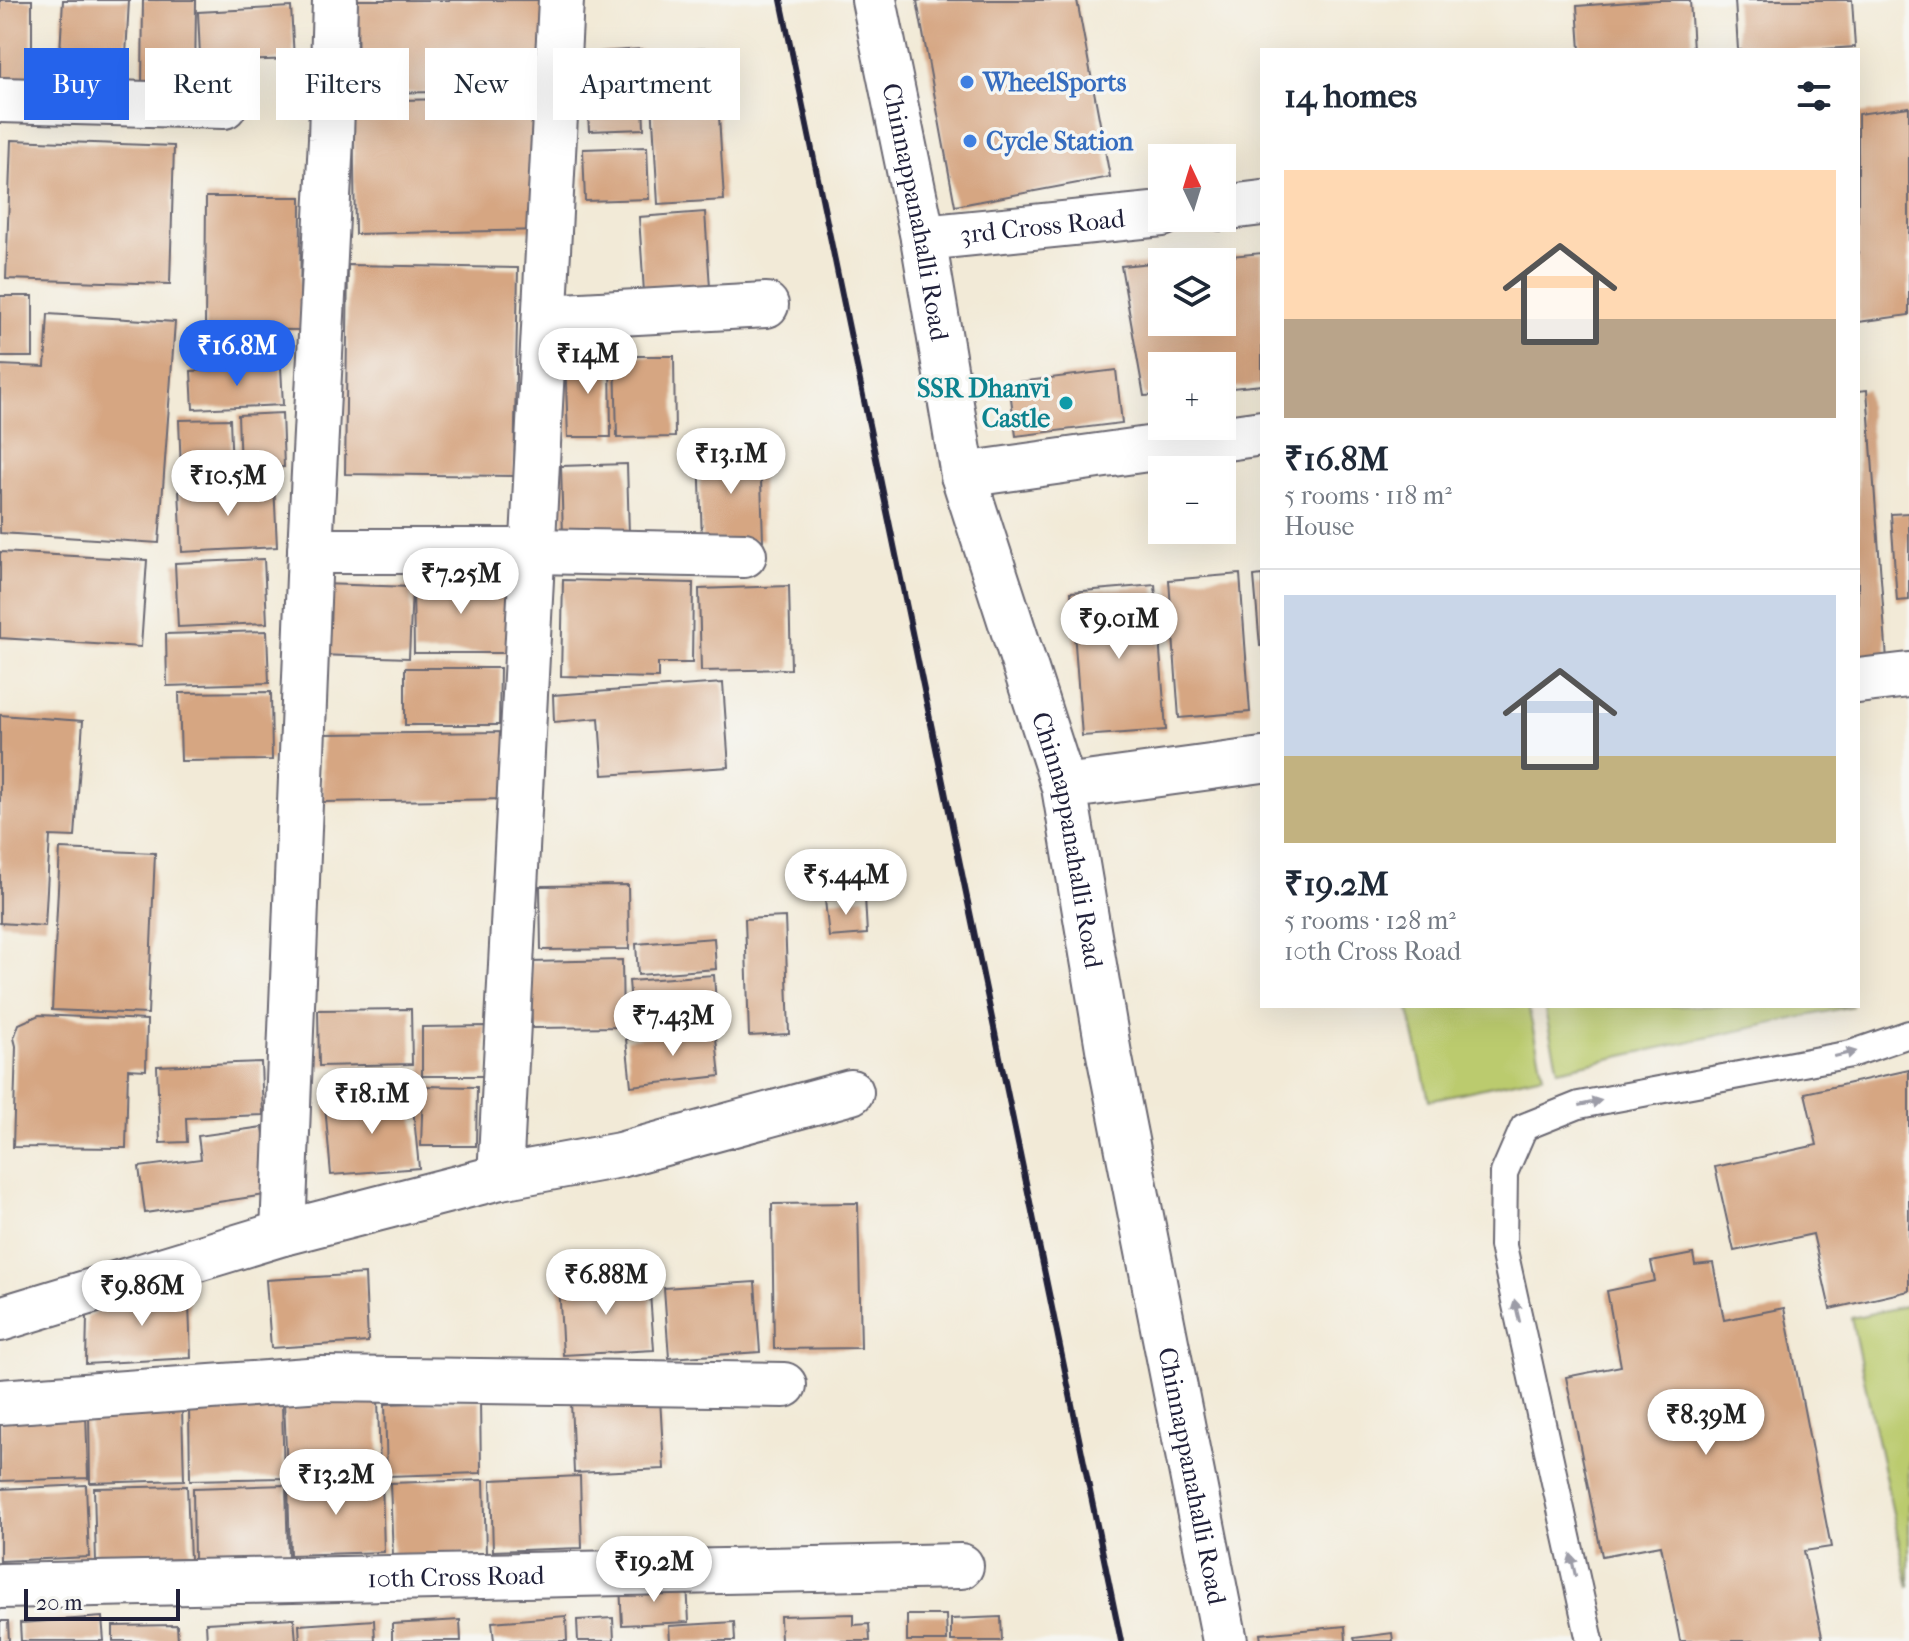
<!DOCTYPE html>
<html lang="en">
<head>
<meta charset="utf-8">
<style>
	body { margin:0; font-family:"IM FELL French Canon",serif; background:#f2f2f3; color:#1f2937; height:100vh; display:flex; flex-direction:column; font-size:30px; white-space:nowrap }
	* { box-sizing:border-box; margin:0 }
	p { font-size:26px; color:#747a83 }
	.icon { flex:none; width:44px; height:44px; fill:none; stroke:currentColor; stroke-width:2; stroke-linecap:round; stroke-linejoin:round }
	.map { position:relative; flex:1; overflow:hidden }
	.sheet { position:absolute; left:1260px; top:48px; width:600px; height:960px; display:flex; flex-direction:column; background:#fff; border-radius:0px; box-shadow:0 8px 32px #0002 }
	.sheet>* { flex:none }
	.guide { position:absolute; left:24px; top:48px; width:760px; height:72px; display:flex; gap:16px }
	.needle { width:52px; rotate:356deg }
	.controls { position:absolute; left:1148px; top:144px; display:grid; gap:16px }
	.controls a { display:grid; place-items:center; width:88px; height:88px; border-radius:0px; background:#fff; box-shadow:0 8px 32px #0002; font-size:40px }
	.scale { position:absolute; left:24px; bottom:20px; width:156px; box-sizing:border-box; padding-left:8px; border:4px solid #22223b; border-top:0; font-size:22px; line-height:28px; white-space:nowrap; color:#22223b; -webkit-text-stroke:6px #f6f6f2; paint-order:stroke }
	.price { position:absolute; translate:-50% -68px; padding:0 18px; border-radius:28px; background:#fff; color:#222; font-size:26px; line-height:52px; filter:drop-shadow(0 2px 4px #0008) }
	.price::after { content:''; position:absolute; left:50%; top:48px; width:24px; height:18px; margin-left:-12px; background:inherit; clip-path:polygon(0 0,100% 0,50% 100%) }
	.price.on { background:#2563eb; color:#fff }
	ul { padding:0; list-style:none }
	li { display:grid; align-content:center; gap:16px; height:424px; padding:0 24px }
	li+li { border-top:2px solid #e0e1e3 }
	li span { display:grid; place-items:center; height:248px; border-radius:0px; color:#555 }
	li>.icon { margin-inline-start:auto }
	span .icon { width:144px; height:144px; fill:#fffc; stroke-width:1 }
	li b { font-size:34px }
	h2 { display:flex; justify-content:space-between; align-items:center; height:96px; padding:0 24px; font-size:34px }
	.pill { padding:0 28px; border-radius:0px; background:#fff; box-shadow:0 8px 32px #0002; font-size:28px; line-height:72px }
	.pill.on { background:#2563eb; color:#fff }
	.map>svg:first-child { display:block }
</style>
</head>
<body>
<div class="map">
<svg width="1909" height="1641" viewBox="0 0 1909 1641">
	<rect width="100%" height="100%" fill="#f6f6f2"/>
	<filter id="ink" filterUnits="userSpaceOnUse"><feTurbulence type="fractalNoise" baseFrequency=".0125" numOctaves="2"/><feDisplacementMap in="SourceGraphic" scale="16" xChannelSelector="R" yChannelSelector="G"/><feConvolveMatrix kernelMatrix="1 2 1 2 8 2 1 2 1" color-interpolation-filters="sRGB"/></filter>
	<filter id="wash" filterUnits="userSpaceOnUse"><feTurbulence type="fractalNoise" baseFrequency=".006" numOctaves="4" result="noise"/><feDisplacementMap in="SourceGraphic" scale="32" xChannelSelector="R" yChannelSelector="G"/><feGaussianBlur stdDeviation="1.8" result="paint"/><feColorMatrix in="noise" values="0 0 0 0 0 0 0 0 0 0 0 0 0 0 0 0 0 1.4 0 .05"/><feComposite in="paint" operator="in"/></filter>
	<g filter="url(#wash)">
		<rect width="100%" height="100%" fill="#f2ead7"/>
		<path fill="#bbcb6e" stroke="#6e7654" stroke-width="2" d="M 1408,1006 L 1528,1006 L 1543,1075 L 1429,1100 Z
			M 1544,1006 L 1853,1006 L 1558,1070 Z
			M 1909,1305 L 1909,1588 L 1851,1318 Z"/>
		<g id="blocks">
			<path fill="#d6a682" d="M 0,0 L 32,0 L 32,93 L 0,93 Z
				M 63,0 L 129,0 L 124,93 L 58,88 Z
				M 143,0 L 196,0 L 195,84 L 142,84 Z
				M 357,0 L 545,0 L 547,91 L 358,93 Z
				M 921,0 L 1077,0 L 1110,177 L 955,206 L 917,1 Z
				M 1658,0 L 1690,0 L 1693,50 L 1580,50 L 1577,6 Z
				M 1735,0 L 1852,0 L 1855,47 L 1810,50 L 1738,50 Z
				M 291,7 L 294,59 L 237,61 L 237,75 L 201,77 L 198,12 Z
				M 715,48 L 724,200 L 658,204 L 649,51 Z
				M 641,49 L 644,129 L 589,131 L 585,53 Z
				M 541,97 L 543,230 L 355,234 L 353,101 Z
				M 1909,107 L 1909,315 L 1858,322 L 1858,114 Z
				M 11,140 L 174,146 L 170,284 L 6,279 Z
				M 647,147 L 649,199 L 585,201 L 583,149 Z
				M 206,197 L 301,197 L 300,330 L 205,329 Z
				M 705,212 L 711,303 L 645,307 L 639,217 Z
				M 1262,253 L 1262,385 L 1222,389 L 1222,366 L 1162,366 L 1162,395 L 1144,396 L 1121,266 L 1162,262 L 1162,322 L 1222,322 L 1222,262 L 1188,262 L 1187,260 Z
				M 348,265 L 518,268 L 514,476 L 345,474 Z
				M 0,296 L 33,296 L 33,357 L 0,357 Z
				M 48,314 L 175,322 L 159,543 L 0,533 L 0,365 L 45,367 Z
				M 565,356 L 610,356 L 611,437 L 568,437 Z
				M 615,356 L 674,356 L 675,437 L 617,438 Z
				M 281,367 L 283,405 L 193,409 L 191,371 Z
				M 1116,370 L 1122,423 L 1016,436 L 1009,383 Z
				M 1867,390 L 1887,660 L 1858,663 L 1858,391 Z
				M 282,413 L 284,467 L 240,468 L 238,415 Z
				M 230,419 L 232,470 L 181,471 L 179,420 Z
				M 760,450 L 763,540 L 702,541 L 699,452 Z
				M 627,464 L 629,535 L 563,536 L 561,466 Z
				M 274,484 L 277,547 L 182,552 L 179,489 Z
				M 1909,513 L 1909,600 L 1897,601 L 1891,514 Z
				M 0,552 L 147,560 L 141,647 L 0,638 Z
				M 264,559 L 267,623 L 178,627 L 175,563 Z
				M 1240,574 L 1250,712 L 1179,718 L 1169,580 Z
				M 1262,575 L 1262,646 L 1260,646 L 1254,576 Z
				M 508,578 L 508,653 L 414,653 L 413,579 Z
				M 563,580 L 693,583 L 692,663 L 658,663 L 658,678 L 561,676 Z
				M 321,584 L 412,587 L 409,658 L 319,655 Z
				M 1155,585 L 1166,730 L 1082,736 L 1071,592 Z
				M 789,586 L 791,669 L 701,671 L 699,589 Z
				M 267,631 L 269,683 L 167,686 L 166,634 Z
				M 405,668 L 500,668 L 499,725 L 405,725 Z
				M 723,683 L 729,767 L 603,775 L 599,718 L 554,722 L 553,695 Z
				M 271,692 L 272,760 L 181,761 L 179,693 Z
				M 0,715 L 83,721 L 75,837 L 50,836 L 45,926 L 0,923 Z
				M 508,732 L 509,799 L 323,802 L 322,734 Z
				M 60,849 L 155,853 L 148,1014 L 52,1010 Z
				M 628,885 L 629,949 L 541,950 L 540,886 Z
				M 865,897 L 867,934 L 829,937 L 825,900 Z
				M 785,917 L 789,1034 L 749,1036 L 745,919 Z
				M 714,938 L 716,969 L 638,975 L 636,944 Z
				M 622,960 L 623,1027 L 532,1028 L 530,962 Z
				M 714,975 L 717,1019 L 633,1025 L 629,981 Z
				M 411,1009 L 412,1064 L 319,1066 L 318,1010 Z
				M 39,1015 L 147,1020 L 146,1070 L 128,1069 L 126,1148 L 13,1147 L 16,1046 L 14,1038 L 19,1024 Z
				M 485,1026 L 485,1076 L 422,1076 L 422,1027 Z
				M 715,1029 L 720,1076 L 631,1086 L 626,1039 Z
				M 261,1062 L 263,1115 L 186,1118 L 187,1142 L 160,1143 L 157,1066 Z
				M 1909,1070 L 1909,1291 L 1830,1309 L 1813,1234 L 1734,1251 L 1715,1167 L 1817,1145 L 1805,1093 Z
				M 423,1086 L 477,1087 L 476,1146 L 421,1146 Z
				M 412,1097 L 419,1168 L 331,1175 L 325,1105 Z
				M 263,1127 L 272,1194 L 145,1213 L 139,1167 L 201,1159 L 198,1136 Z
				M 858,1203 L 861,1348 L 774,1349 L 772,1204 Z
				M 1693,1254 L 1695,1265 L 1713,1263 L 1724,1320 L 1784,1308 L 1831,1547 L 1804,1551 L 1823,1641 L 1680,1641 L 1661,1545 L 1602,1556 L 1566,1377 L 1621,1366 L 1607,1291 L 1655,1281 L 1651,1262 Z
				M 365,1274 L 368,1342 L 271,1348 L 266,1280 Z
				M 188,1278 L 191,1358 L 86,1364 L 87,1316 Z
				M 649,1279 L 654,1350 L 563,1355 L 559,1285 Z
				M 755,1282 L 760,1352 L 669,1358 L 664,1288 Z
				M 660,1398 L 664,1469 L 574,1473 L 571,1401 Z
				M 378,1399 L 380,1472 L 287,1474 L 284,1401 Z
				M 480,1401 L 481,1473 L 387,1476 L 385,1404 Z
				M 282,1405 L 284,1478 L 190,1480 L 189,1407 Z
				M 182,1408 L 184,1480 L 90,1483 L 89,1410 Z
				M 86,1412 L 88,1478 L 0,1481 L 0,1415 Z
				M 580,1476 L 582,1548 L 493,1551 L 491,1480 Z
				M 382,1479 L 384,1552 L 290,1555 L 288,1482 Z
				M 484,1480 L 486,1553 L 393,1556 L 390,1483 Z
				M 86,1485 L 89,1557 L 0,1561 L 0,1489 Z
				M 286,1485 L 288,1558 L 194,1561 L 193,1488 Z
				M 187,1486 L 190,1559 L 96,1562 L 94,1488 Z
				M 687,1582 L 689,1622 L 622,1625 L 620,1585 Z
				M 854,1614 L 854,1625 L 869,1624 L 870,1641 L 781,1641 L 780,1616 Z
				M 907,1615 L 946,1615 L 947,1641 L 907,1641 Z
				M 566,1616 L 567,1641 L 494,1641 L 492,1622 Z
				M 102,1617 L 104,1641 L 21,1641 L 20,1623 Z
				M 1001,1617 L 1002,1641 L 951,1641 L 951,1619 Z
				M 294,1618 L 296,1641 L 207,1641 L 206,1623 Z
				M 613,1618 L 614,1641 L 578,1641 L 577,1620 Z
				M 374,1620 L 375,1641 L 300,1641 L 299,1625 Z
				M 460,1620 L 461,1641 L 392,1641 L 392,1624 Z
				M 0,1621 L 8,1621 L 9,1641 L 0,1641 Z
				M 734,1622 L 735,1641 L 670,1641 L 669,1626 Z
				M 177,1625 L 178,1641 L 113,1641 L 113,1626 Z
				M 1345,1626 L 1346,1641 L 1261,1641 L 1260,1634 Z
				M 1392,1633 L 1393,1641 L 1355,1641 L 1354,1638 Z"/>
		</g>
	</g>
	<g filter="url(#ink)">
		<use href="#blocks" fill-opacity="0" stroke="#6b6872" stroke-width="2"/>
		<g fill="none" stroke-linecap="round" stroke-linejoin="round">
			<g stroke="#6b6872" stroke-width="30">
				<path id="service" d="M 1590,1641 L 1503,1246 L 1504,1173 L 1524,1127 L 1579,1105 L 1851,1054 L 1909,1034"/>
			</g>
			<g stroke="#6b6872" stroke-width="48">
				<g id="minor">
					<path d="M 0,100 L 224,106"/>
					<path d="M 1222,208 L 1262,203"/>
					<path id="s1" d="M 923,238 L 1162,214"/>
					<path d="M 545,317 L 766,305"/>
					<path d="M 963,475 L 1262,433"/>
					<path d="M 310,551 L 532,551 L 744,555"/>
					<path d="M 1858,681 L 1909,675"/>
					<path d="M 1064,787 L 1262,760"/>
					<path d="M 500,1177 L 561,0"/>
					<path d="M 283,1233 L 310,551 L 331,139 L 335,0"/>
					<path d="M 0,1319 L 283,1233 L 500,1177 L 620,1155 L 851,1092"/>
					<path d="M 0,1402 L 322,1379 L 784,1385"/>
					<path id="s2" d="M 0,1586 L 961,1566"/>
				</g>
			</g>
			<g stroke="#6b6872" stroke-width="48">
				<g id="tertiary">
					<path id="s3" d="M 874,0 L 923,238 L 963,475 L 1064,787 L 1109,1054 L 1225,1641"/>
				</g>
			</g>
			<use href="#service" stroke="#fff" stroke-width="26"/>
			<use href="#minor" stroke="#fff" stroke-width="44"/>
			<use href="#tertiary" stroke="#fff" stroke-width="44"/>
			<path stroke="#22223b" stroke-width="6" d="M 781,0 L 1121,1641"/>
		</g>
		<defs><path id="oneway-solid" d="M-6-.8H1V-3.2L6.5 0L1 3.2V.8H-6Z" transform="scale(2)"/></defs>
		<g fill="#9c9ca7">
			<use href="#oneway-solid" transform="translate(1845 1054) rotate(-13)"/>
			<use href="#oneway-solid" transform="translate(1590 1103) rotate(-12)"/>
			<use href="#oneway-solid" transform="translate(1517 1311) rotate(-103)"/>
			<use href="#oneway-solid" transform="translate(1573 1565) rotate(-103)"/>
		</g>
	</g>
	<g fill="#3f7fe0" stroke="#f6f6f2" stroke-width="3">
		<circle cx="967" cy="82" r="8"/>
		<circle cx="970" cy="141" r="8"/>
	</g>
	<circle fill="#0f9aa8" stroke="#f6f6f2" stroke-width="3" cx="1066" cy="403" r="8"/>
	<g text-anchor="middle" stroke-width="7" stroke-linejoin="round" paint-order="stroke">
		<g font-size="26" font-weight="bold" fill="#366cbe" stroke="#f6f6f2" text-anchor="start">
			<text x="983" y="91">WheelSports</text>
			<text x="986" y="150">Cycle Station</text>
		</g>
		<g font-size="26" fill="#22223b" stroke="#f6f6f2">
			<text dy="9" stroke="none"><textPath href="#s3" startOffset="216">Chinnappanahalli Road</textPath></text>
			<text dy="9" stroke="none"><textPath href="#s1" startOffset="120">3rd Cross Road</textPath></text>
			<text dy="9" stroke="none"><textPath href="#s3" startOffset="864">Chinnappanahalli Road</textPath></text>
			<text dy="9" stroke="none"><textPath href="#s3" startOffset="1512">Chinnappanahalli Road</textPath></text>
			<text dy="9" stroke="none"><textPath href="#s2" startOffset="456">10th Cross Road</textPath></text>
		</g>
		<g font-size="26" font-weight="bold" fill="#0d838f" stroke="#f6f6f2" text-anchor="end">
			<text x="1050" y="397">SSR Dhanvi<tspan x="1050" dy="30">Castle</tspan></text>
		</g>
	</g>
</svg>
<div class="controls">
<a><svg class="needle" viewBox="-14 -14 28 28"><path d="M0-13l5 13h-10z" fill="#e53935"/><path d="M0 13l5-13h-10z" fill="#747a83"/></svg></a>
<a><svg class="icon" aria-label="layers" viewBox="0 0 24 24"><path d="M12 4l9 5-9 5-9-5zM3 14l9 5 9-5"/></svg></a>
<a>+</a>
<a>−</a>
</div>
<div class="scale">20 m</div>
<b class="price on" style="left:237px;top:388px">₹16.8M</b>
<b class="price" style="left:588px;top:396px">₹14M</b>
<b class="price" style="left:731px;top:496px">₹13.1M</b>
<b class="price" style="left:228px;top:518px">₹10.5M</b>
<b class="price" style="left:461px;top:616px">₹7.25M</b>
<b class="price" style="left:1119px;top:661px">₹9.01M</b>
<b class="price" style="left:846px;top:917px">₹5.44M</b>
<b class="price" style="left:673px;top:1058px">₹7.43M</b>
<b class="price" style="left:372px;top:1136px">₹18.1M</b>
<b class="price" style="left:606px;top:1317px">₹6.88M</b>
<b class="price" style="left:142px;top:1328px">₹9.86M</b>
<b class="price" style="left:1706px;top:1457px">₹8.39M</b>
<b class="price" style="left:336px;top:1517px">₹13.2M</b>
<b class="price" style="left:654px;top:1604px">₹19.2M</b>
<div class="guide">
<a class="pill on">Buy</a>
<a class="pill">Rent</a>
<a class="pill">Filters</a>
<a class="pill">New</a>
<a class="pill">Apartment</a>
</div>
<section class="sheet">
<h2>14 homes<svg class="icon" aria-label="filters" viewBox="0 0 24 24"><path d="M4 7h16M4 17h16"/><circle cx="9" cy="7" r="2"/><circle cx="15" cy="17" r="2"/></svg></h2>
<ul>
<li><span style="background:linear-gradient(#ffd9b3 60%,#b9a48a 0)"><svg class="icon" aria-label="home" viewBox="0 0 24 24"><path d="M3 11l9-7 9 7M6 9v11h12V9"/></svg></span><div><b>₹16.8M</b><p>5 rooms · 118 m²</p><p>House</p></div></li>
<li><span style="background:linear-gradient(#c9d6e8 65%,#c2b280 0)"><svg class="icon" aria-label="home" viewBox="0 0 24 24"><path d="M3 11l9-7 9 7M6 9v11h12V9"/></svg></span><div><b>₹19.2M</b><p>5 rooms · 128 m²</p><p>10th Cross Road</p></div></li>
</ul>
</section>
</div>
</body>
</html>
